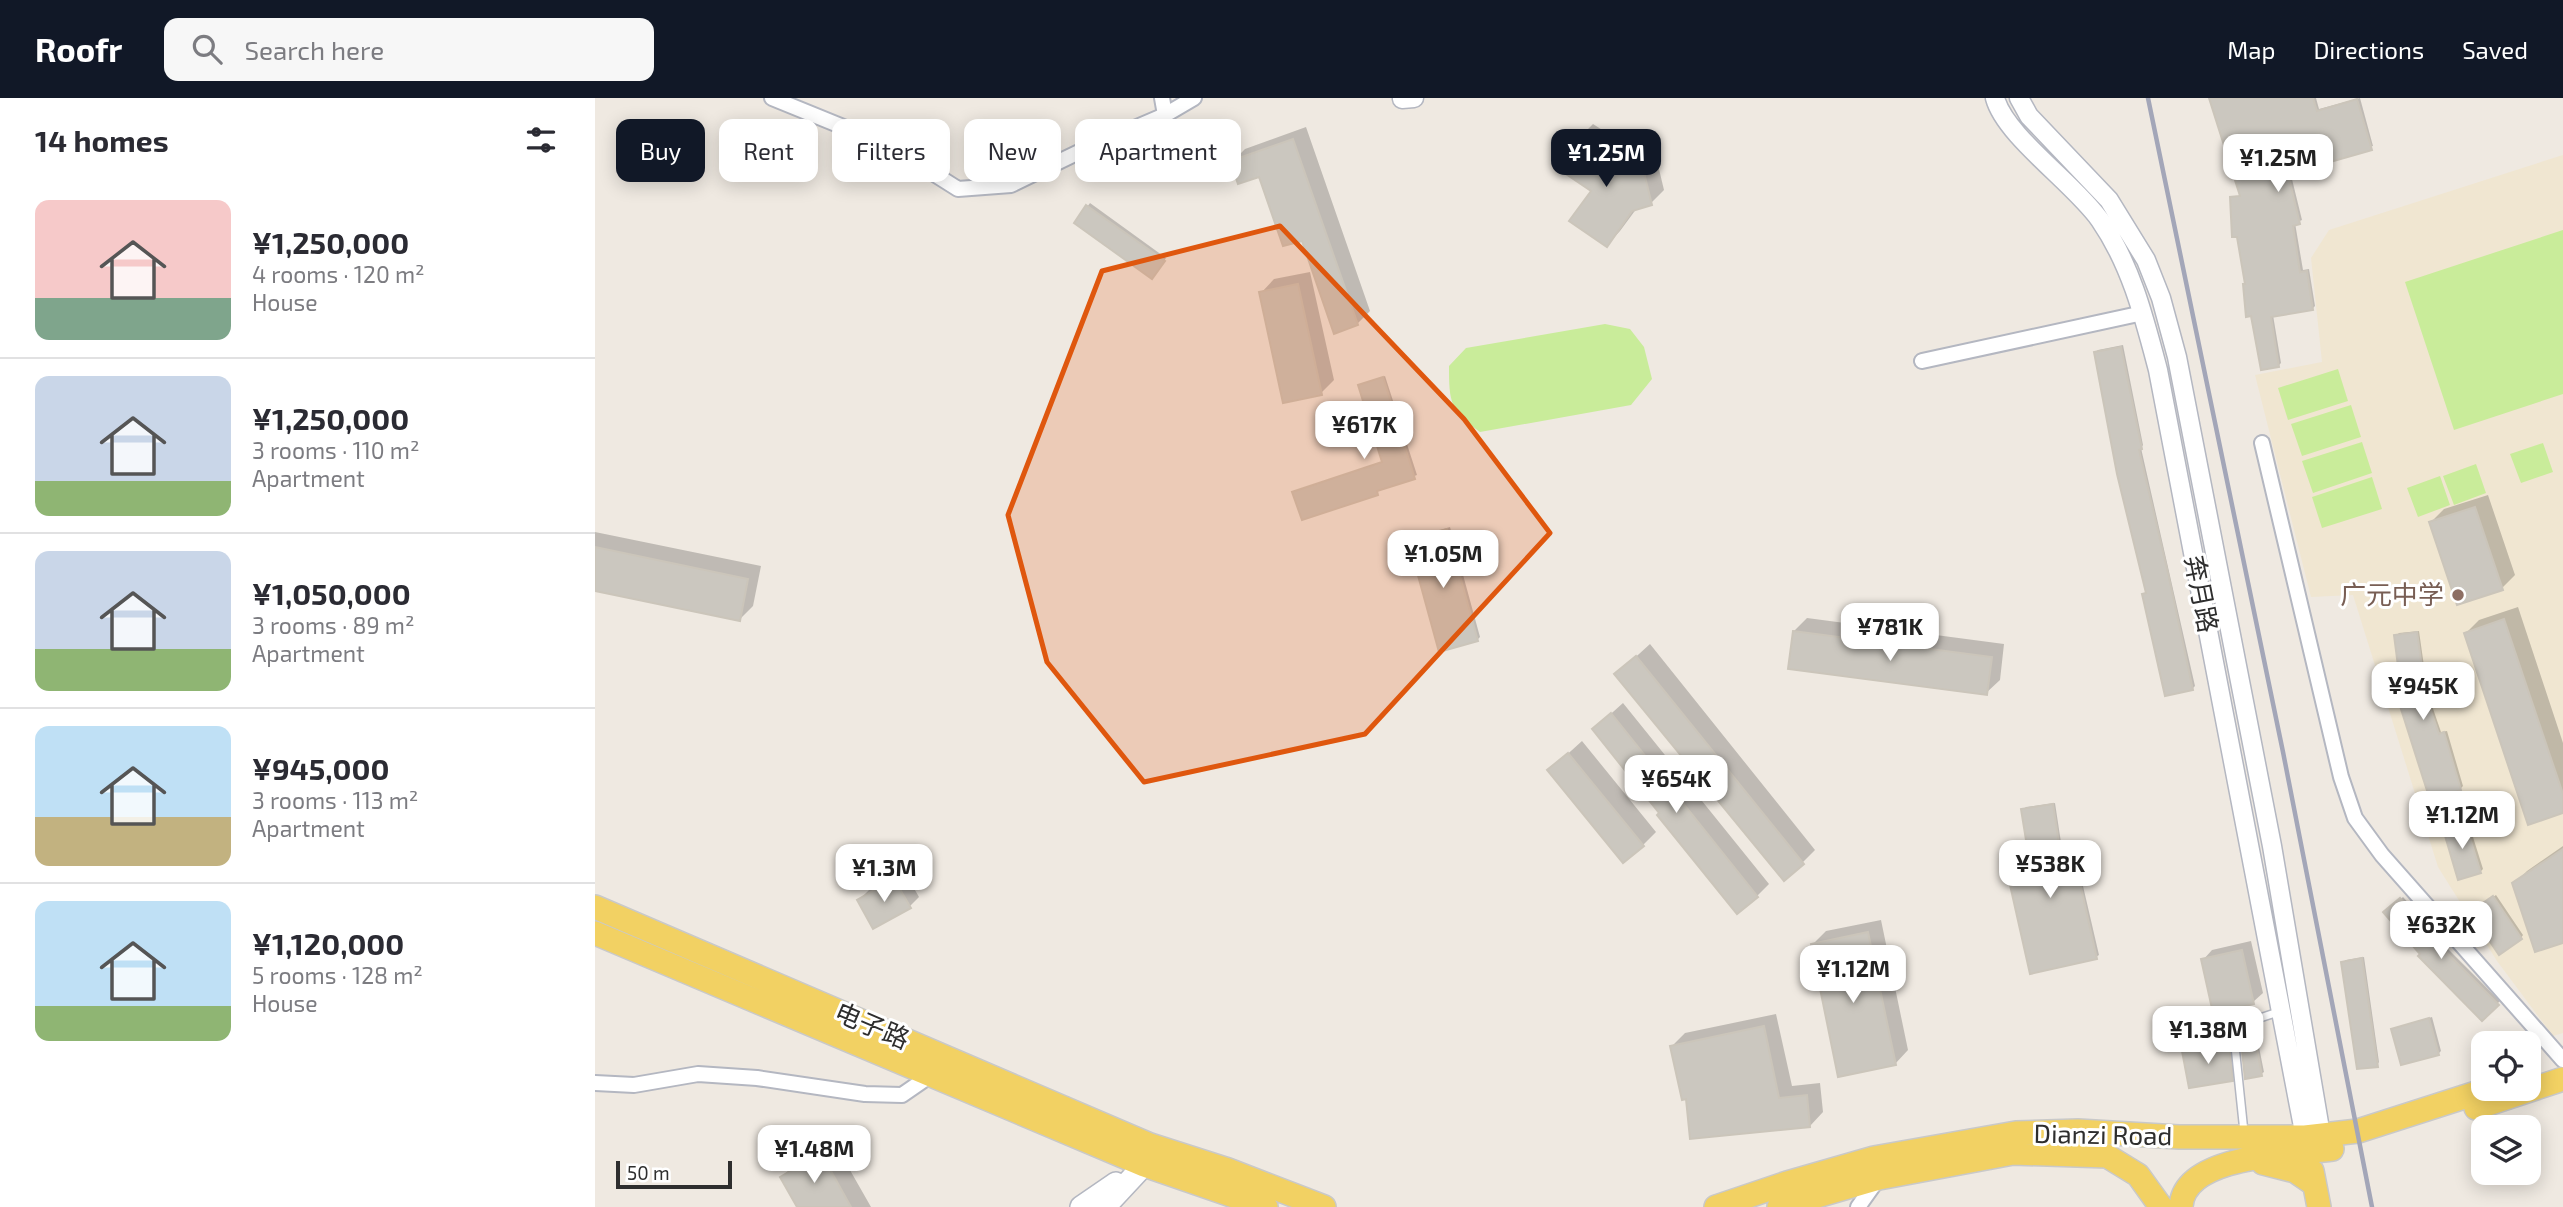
<!DOCTYPE html>
<html lang="en">
<head>
<meta charset="utf-8">
<style>
	body { margin:0; font-family:"Exo 2","Noto Sans SC",sans-serif; background:#f7f7f7; color:#2b2b33; height:100vh; display:flex; flex-direction:column; font-size:26px; white-space:nowrap }
	* { box-sizing:border-box; margin:0 }
	p { font-size:23px; color:#7c7c81 }
	.icon { flex:none; width:38px; height:38px; fill:none; stroke:currentColor; stroke-width:2; stroke-linecap:round; stroke-linejoin:round }
	.map { position:relative; flex:1; overflow:hidden }
	.side { display:flex; flex-direction:column; background:#fff; width:595px }
	.side>* { flex:none }
	.guide { position:absolute; left:21px; top:21px; width:665px; height:63px; display:flex; gap:14px }
	.tools { position:absolute; left:1876px; top:933px; display:grid; gap:14px }
	.tools a { display:grid; place-items:center; width:70px; height:70px; border-radius:14px; background:#fff; box-shadow:0 4px 18px #0003; font-size:35px }
	.scale { position:absolute; left:21px; bottom:18px; width:116px; box-sizing:border-box; padding-left:7px; border:4px solid #2e2e2e; border-top:0; font-size:19px; line-height:24px; white-space:nowrap; color:#2e2e2e; -webkit-text-stroke:5px #fff; paint-order:stroke }
	.price { position:absolute; translate:-50% -60px; padding:0 16px; border-radius:14px; background:#fff; color:#222; font-size:23px; line-height:46px; filter:drop-shadow(0 2px 4px #0008) }
	.price::after { content:''; position:absolute; left:50%; top:42px; width:21px; height:16px; margin-left:-10px; background:inherit; clip-path:polygon(0 0,100% 0,50% 100%) }
	.price.active { background:#111827; color:#fff }
	ul { padding:0; list-style:none }
	li { display:flex; align-items:center; gap:21px; height:175px; padding:0 35px }
	li+li { border-top:2px solid #e1e1e2 }
	li span { display:grid; place-items:center; flex:none; width:196px; height:140px; border-radius:14px; color:#555 }
	li>.icon { margin-inline-start:auto }
	span .icon { width:84px; height:84px; fill:#fffc; stroke-width:1 }
	li b { font-size:30px }
	h2 { display:flex; justify-content:space-between; align-items:center; height:84px; padding:0 35px; font-size:30px }
	.tag { padding:0 24px; border-radius:14px; background:#fff; box-shadow:0 4px 18px #0003; font-size:24px; line-height:63px }
	.tag.active { background:#111827; color:#fff }
	header { display:flex; align-items:center; gap:42px; box-sizing:border-box; height:98px; padding:0 35px; background:#111827; color:#fff }
	header strong { font-size:33px }
	nav { display:flex; gap:38px; margin-inline-start:auto; font-size:24px }
	.search { width:490px; height:63px; background:#f7f7f7; display:flex; align-items:center; gap:18px; box-sizing:border-box; padding:0 24px; border-radius:14px; color:#7c7c81; font-size:26px }
	main { display:flex; flex:1; min-height:0 }
	.map>svg:first-child { display:block }
</style>
</head>
<body>
<header>
<strong>Roofr</strong>
<div class="search"><svg class="icon" aria-label="search" viewBox="0 0 24 24"><circle cx="10" cy="10" r="6"/><path d="M15 15l6 6"/></svg>Search here</div>
<nav><a>Map</a><a>Directions</a><a>Saved</a></nav>
</header>
<main>
<section class="side">
<h2>14 homes<svg class="icon" aria-label="filters" viewBox="0 0 24 24"><path d="M4 7h16M4 17h16"/><circle cx="9" cy="7" r="2"/><circle cx="15" cy="17" r="2"/></svg></h2>
<ul>
<li><span style="background:linear-gradient(#f6c9c9 70%,#7fa58c 0)"><svg class="icon" aria-label="home" viewBox="0 0 24 24"><path d="M3 11l9-7 9 7M6 9v11h12V9"/></svg></span><div><b>¥1,250,000</b><p>4 rooms · 120 m²</p><p>House</p></div></li>
<li><span style="background:linear-gradient(#c9d6e8 75%,#8fb573 0)"><svg class="icon" aria-label="home" viewBox="0 0 24 24"><path d="M3 11l9-7 9 7M6 9v11h12V9"/></svg></span><div><b>¥1,250,000</b><p>3 rooms · 110 m²</p><p>Apartment</p></div></li>
<li><span style="background:linear-gradient(#c9d6e8 70%,#8fb573 0)"><svg class="icon" aria-label="home" viewBox="0 0 24 24"><path d="M3 11l9-7 9 7M6 9v11h12V9"/></svg></span><div><b>¥1,050,000</b><p>3 rooms · 89 m²</p><p>Apartment</p></div></li>
<li><span style="background:linear-gradient(#bfe0f5 65%,#c2b280 0)"><svg class="icon" aria-label="home" viewBox="0 0 24 24"><path d="M3 11l9-7 9 7M6 9v11h12V9"/></svg></span><div><b>¥945,000</b><p>3 rooms · 113 m²</p><p>Apartment</p></div></li>
<li><span style="background:linear-gradient(#bfe0f5 75%,#8fb573 0)"><svg class="icon" aria-label="home" viewBox="0 0 24 24"><path d="M3 11l9-7 9 7M6 9v11h12V9"/></svg></span><div><b>¥1,120,000</b><p>5 rooms · 128 m²</p><p>House</p></div></li>
</ul>
</section>
<div class="map">
<svg width="1968" height="1109" viewBox="0 0 1968 1109">
	<rect width="100%" height="100%" fill="#efe9e1"/>
	<path fill="#f0e6d1" d="M 1968,57 L 1968,935 L 1958,938 L 1902,863 L 1843,769 L 1758,497 L 1716,499 L 1660,277 L 1727,264 L 1716,160 L 1734,132 Z"/>
	<path fill="#c9ec9a" d="M 1968,132 L 1968,296 L 1859,332 L 1810,184 Z
		M 1010,226 L 1035,231 L 1049,249 L 1057,281 L 1036,307 L 885,334 C 855,312 854,305 854,268 L 871,250 Z
		M 1743,271 L 1753,303 L 1693,322 L 1683,290 Z
		M 1756,307 L 1766,339 L 1707,358 L 1696,326 Z
		M 1767,344 L 1777,375 L 1718,395 L 1707,363 Z
		M 1948,345 L 1958,374 L 1926,385 L 1915,356 Z
		M 1881,366 L 1891,395 L 1859,407 L 1848,378 Z
		M 1845,378 L 1855,407 L 1823,419 L 1812,390 Z
		M 1777,379 L 1787,411 L 1727,430 L 1717,399 Z"/>
	<path fill="#0003" d="M 1616,0 L 1721,0 L 1724,11 L 1765,0 L 1778,48 L 1695,73 L 1707,122 L 1700,125 L 1708,172 L 1714,171 L 1720,208 L 1717,211 L 1678,217 L 1686,265 L 1683,268 L 1652,185 L 1637,100 L 1646,97 Z
		M 998,26 L 1029,46 L 1057,42 L 1069,92 L 1056,105 L 1042,110 L 1025,133 L 1012,147 L 998,93 L 964,70 L 985,39 Z
		M 711,29 L 775,213 L 762,226 L 665,76 L 637,64 L 650,51 Z
		M 495,105 L 571,160 L 559,176 L 481,124 Z
		M 715,174 L 739,282 L 726,295 L 666,195 L 679,181 Z
		M 1528,247 L 1548,347 L 1546,350 L 1600,588 L 1597,591 L 1549,497 L 1552,493 L 1500,254 L 1503,252 Z
		M 790,278 L 822,377 L 784,391 L 782,396 L 699,394 L 789,363 L 765,288 Z
		M 1893,397 L 1920,477 L 1907,490 L 1836,424 L 1849,411 Z
		M 855,429 L 885,539 L 882,542 L 815,442 Z
		M 0,434 L 166,468 L 158,508 L 145,521 L 0,491 Z
		M 1923,509 L 1968,645 L 1968,713 L 1871,535 L 1884,522 Z
		M 1212,520 L 1409,546 L 1405,582 L 1391,595 L 1199,533 Z
		M 1824,533 L 1833,596 L 1846,634 L 1852,633 L 1868,688 L 1865,691 L 1810,606 L 1801,538 L 1804,535 Z
		M 1055,546 L 1220,752 L 1207,765 L 1022,576 Z
		M 1028,605 L 1174,786 L 1162,798 L 1067,715 L 999,631 Z
		M 987,643 L 1061,734 L 1048,747 L 955,672 Z
		M 1460,705 L 1469,764 L 1482,762 L 1504,857 L 1501,859 L 1415,779 L 1437,772 L 1428,712 L 1431,709 Z
		M 1873,723 L 1888,771 L 1885,774 L 1850,732 Z
		M 1968,748 L 1968,843 L 1919,786 L 1932,773 Z
		M 309,773 L 324,799 L 314,809 L 264,802 L 274,792 Z
		M 1901,797 L 1928,837 L 1926,840 L 1879,812 Z
		M 1808,799 L 1833,826 L 1830,828 L 1905,903 L 1887,921 L 1791,815 Z
		M 1286,822 L 1313,952 L 1300,966 L 1218,846 L 1231,833 Z
		M 1656,843 L 1668,895 L 1658,904 L 1608,862 L 1617,852 Z
		M 1769,859 L 1784,964 L 1782,967 L 1748,864 L 1751,862 Z
		M 1181,916 L 1197,988 L 1225,985 L 1228,1014 L 1215,1028 L 1093,999 L 1077,948 L 1090,935 Z
		M 1837,919 L 1846,953 L 1843,956 L 1798,931 Z
		M 1662,939 L 1669,974 L 1666,976 L 1647,944 Z
		M 1636,944 L 1639,979 L 1637,982 L 1589,954 L 1592,951 Z
		M 239,1044 L 276,1109 L 204,1109 L 187,1079 L 200,1066 Z"/>
	<path fill="#cbc7bf" stroke="#cbc5ba" stroke-width="2" d="M 1614,0 L 1718,0 L 1722,13 L 1762,1 L 1777,52 L 1693,76 L 1705,126 L 1698,128 L 1705,174 L 1712,173 L 1718,212 L 1676,219 L 1684,269 L 1666,272 L 1656,218 L 1651,219 L 1648,186 L 1650,186 L 1642,139 L 1637,139 L 1635,99 L 1645,98 Z
		M 984,38 L 1015,58 L 1044,54 L 1057,107 L 1037,113 L 1012,149 L 974,123 L 996,93 L 962,70 Z
		M 698,41 L 763,227 L 739,236 L 707,143 L 688,148 L 664,79 L 643,86 L 635,63 Z
		M 491,107 L 570,163 L 557,181 L 479,125 Z
		M 703,186 L 727,297 L 688,305 L 664,194 Z
		M 1526,249 L 1547,351 L 1544,352 L 1573,475 L 1598,592 L 1570,598 L 1547,496 L 1551,495 L 1522,376 L 1499,254 Z
		M 788,279 L 820,381 L 782,393 L 783,397 L 707,422 L 697,394 L 787,364 L 763,287 Z
		M 1880,409 L 1908,492 L 1862,507 L 1834,424 Z
		M 852,431 L 883,543 L 844,554 L 813,441 Z
		M 0,449 L 153,481 L 145,523 L 0,493 Z
		M 1909,521 L 1968,696 L 1968,715 L 1933,727 L 1869,535 Z
		M 1198,533 L 1397,559 L 1392,597 L 1193,571 Z
		M 1822,534 L 1831,599 L 1844,636 L 1849,634 L 1866,692 L 1835,702 L 1805,608 L 1808,607 L 1799,537 Z
		M 1041,558 L 1209,766 L 1189,783 L 1019,576 Z
		M 1016,615 L 1163,799 L 1142,816 L 1062,717 L 1064,715 L 997,631 Z
		M 973,655 L 1049,748 L 1028,765 L 952,672 Z
		M 1458,706 L 1467,766 L 1480,763 L 1502,861 L 1435,876 L 1413,778 L 1436,773 L 1426,711 Z
		M 1870,724 L 1886,775 L 1863,782 L 1848,731 Z
		M 1968,751 L 1968,845 L 1940,854 L 1917,785 Z
		M 299,781 L 316,810 L 278,831 L 262,802 Z
		M 1898,798 L 1927,841 L 1904,857 L 1875,814 Z
		M 1805,800 L 1831,830 L 1829,832 L 1904,907 L 1887,923 L 1823,858 L 1825,856 L 1788,814 Z
		M 1273,834 L 1301,967 L 1243,979 L 1216,846 Z
		M 1647,852 L 1659,906 L 1618,915 L 1606,861 Z
		M 1767,860 L 1783,969 L 1762,971 L 1746,864 Z
		M 1834,920 L 1844,957 L 1806,967 L 1796,931 Z
		M 1169,928 L 1184,1000 L 1212,997 L 1215,1029 L 1095,1041 L 1091,1001 L 1087,1002 L 1075,948 Z
		M 1660,940 L 1667,978 L 1650,981 L 1646,943 Z
		M 1634,945 L 1638,983 L 1594,990 L 1587,953 Z
		M 226,1055 L 256,1109 L 202,1109 L 185,1079 Z"/>
	<g fill="none" stroke-linecap="round" stroke-linejoin="round">
		<g stroke="#b4b7c1" stroke-width="10">
			<path id="service" d="M 1649,1034 L 1638,929 L 1686,913"/>
		</g>
		<g stroke="#b4b7c1" stroke-width="18">
			<path id="minor" d="M 177,0 L 295,48 L 363,91 L 416,87 L 486,53 L 570,17
				M 567,0 L 570,17 L 599,0
				M 1327,263 L 1548,215
				M 1667,345 L 1746,679 L 1760,720 L 1787,757 L 1968,962
				M 0,985 L 39,987 L 103,976 L 162,980 L 270,996 L 307,997 L 336,977
				M 1263,1109 L 1283,1081"/>
		</g>
		<g stroke="#b4b7c1" stroke-width="21">
			<path id="tertiary" d="M 1400,0 C 1410,38 1480,86 1505,122 C 1536,167 1549,219 1563,272 L 1710,1039
				M 1424,0 L 1434,18 L 1514,102 L 1551,162 L 1566,200 L 1582,259 L 1677,748 L 1726,1037
				M 807,1 L 819,0"/>
		</g>
		<g stroke="#b4b7c1" stroke-width="24">
			<path id="secondary" d="M 486,1109 L 521,1085
				M 510,1109 L 549,1067 L 553,1053"/>
		</g>
		<g stroke="#c9c9c9" stroke-width="26">
			<path id="primary" d="M 0,809 L 555,1047 L 633,1072 L 729,1109
				M 0,835 L 549,1067 L 671,1109
				M 1881,1010 L 1968,981
				M 1668,1065 L 1700,1073 L 1719,1086
				M 1717,1073 L 1724,1109
				M 1121,1109 L 1192,1085 L 1279,1060 L 1421,1035 L 1483,1033 L 1584,1039 L 1710,1039 L 1763,1033 L 1897,990
				M 1184,1109 L 1284,1080 L 1418,1055 L 1512,1058 L 1543,1077 L 1566,1109
				M 1586,1109 C 1588,1056 1700,1056 1737,1051"/>
		</g>
		<use href="#service" stroke="#fff" stroke-width="7"/>
		<use href="#minor" stroke="#fff" stroke-width="14"/>
		<use href="#tertiary" stroke="#fff" stroke-width="18"/>
		<use href="#secondary" stroke="#fff" stroke-width="21"/>
		<use href="#primary" stroke="#f2d163" stroke-width="23"/>
		<path stroke="#a3a6b8" stroke-width="4.5" d="M 1553,0 L 1688,654 L 1777,1109"/>
	</g>
	<path fill="#df570e" fill-opacity="0.2" stroke="#df570e" stroke-width="5" stroke-linejoin="round" d="M 685,128 L 869,321 L 955,435 L 770,636 L 549,684 L 452,564 L 413,417 L 507,173 Z"/>
	<circle fill="#8d6e63" stroke="#fff" stroke-width="2.5" cx="1863" cy="497" r="7"/>
	<g text-anchor="middle" stroke-width="6" stroke-linejoin="round" paint-order="stroke">
		<g font-size="26" fill="#2e2e2e" stroke="#fff">
			<text transform="translate(1606 496) rotate(79)" y="9">奔月路</text>
			<text transform="translate(277 928) rotate(23)" y="9">电子路</text>
			<text transform="translate(1508 1037) rotate(1)" y="9">Dianzi Road</text>
		</g>
		<g font-size="26" fill="#785e54" stroke="#fff" text-anchor="end">
			<text x="1849" y="506">广元中学</text>
		</g>
	</g>
</svg>
<div class="tools">
<a><svg class="icon" aria-label="locate" viewBox="0 0 24 24"><circle cx="12" cy="12" r="6"/><path d="M12 2v4M12 18v4M2 12h4M18 12h4"/></svg></a>
<a><svg class="icon" aria-label="layers" viewBox="0 0 24 24"><path d="M12 4l9 5-9 5-9-5zM3 14l9 5 9-5"/></svg></a>
</div>
<div class="scale">50 m</div>
<b class="price active" style="left:1011px;top:91px">¥1.25M</b>
<b class="price" style="left:1683px;top:96px">¥1.25M</b>
<b class="price" style="left:769px;top:363px">¥617K</b>
<b class="price" style="left:848px;top:492px">¥1.05M</b>
<b class="price" style="left:1295px;top:565px">¥781K</b>
<b class="price" style="left:1828px;top:624px">¥945K</b>
<b class="price" style="left:1081px;top:717px">¥654K</b>
<b class="price" style="left:1867px;top:753px">¥1.12M</b>
<b class="price" style="left:1455px;top:802px">¥538K</b>
<b class="price" style="left:289px;top:806px">¥1.3M</b>
<b class="price" style="left:1846px;top:863px">¥632K</b>
<b class="price" style="left:1258px;top:907px">¥1.12M</b>
<b class="price" style="left:1613px;top:968px">¥1.38M</b>
<b class="price" style="left:219px;top:1087px">¥1.48M</b>
<div class="guide">
<a class="tag active">Buy</a>
<a class="tag">Rent</a>
<a class="tag">Filters</a>
<a class="tag">New</a>
<a class="tag">Apartment</a>
</div>
</div>
</main>
</body>
</html>
